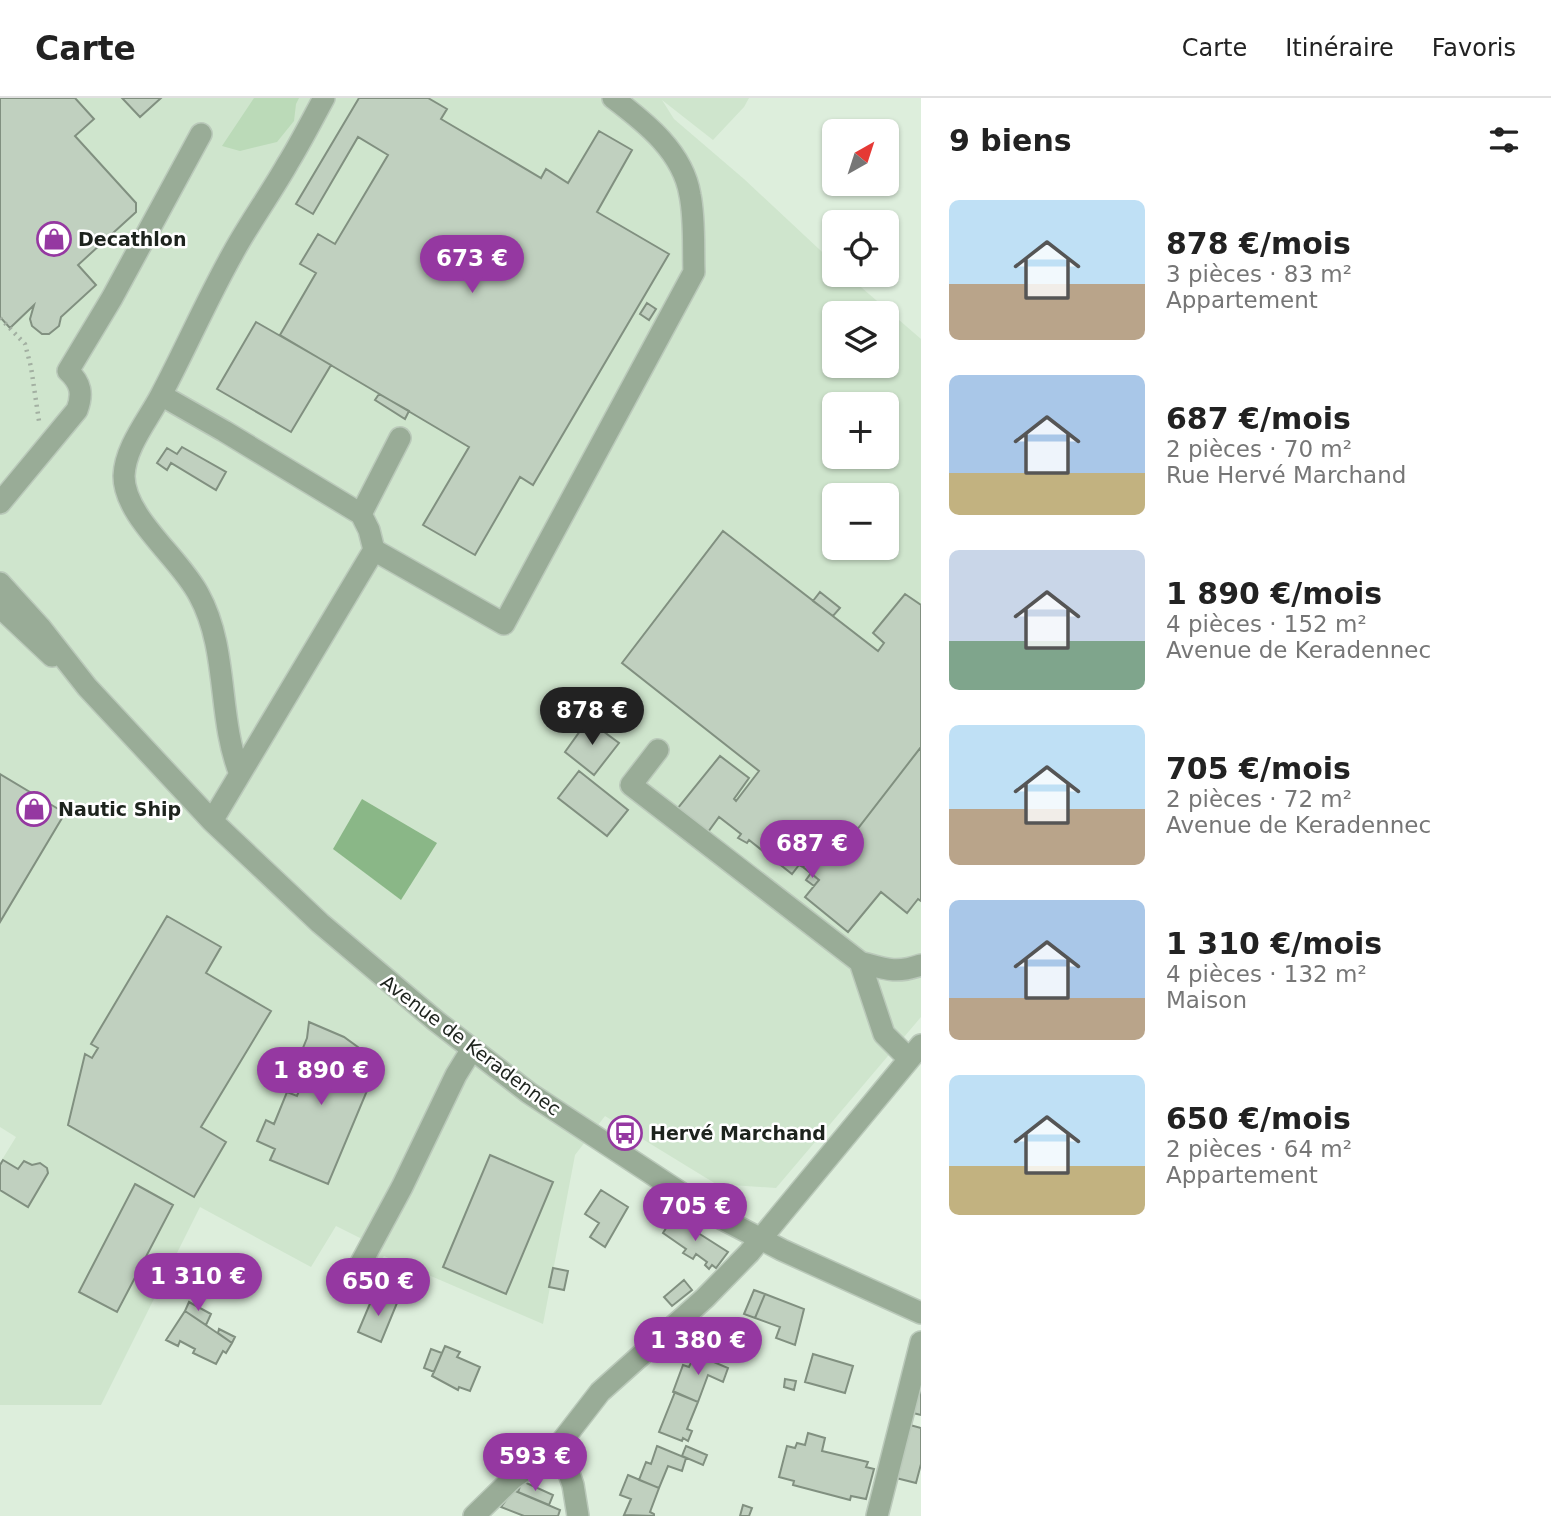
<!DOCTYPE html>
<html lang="fr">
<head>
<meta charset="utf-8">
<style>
	body { margin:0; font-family:"DejaVu Sans",sans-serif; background:#f6f6f6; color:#222; height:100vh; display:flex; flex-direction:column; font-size:26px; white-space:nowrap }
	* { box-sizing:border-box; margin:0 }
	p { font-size:23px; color:#767676 }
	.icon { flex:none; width:38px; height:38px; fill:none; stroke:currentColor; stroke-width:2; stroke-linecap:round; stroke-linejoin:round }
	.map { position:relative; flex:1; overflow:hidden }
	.details { display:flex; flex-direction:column; background:#fff; width:630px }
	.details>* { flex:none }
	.needle { width:46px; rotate:39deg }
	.buttons { position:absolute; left:822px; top:21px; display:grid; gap:14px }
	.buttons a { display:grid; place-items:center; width:77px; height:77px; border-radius:10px; background:#fff; box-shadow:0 2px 5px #0004; font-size:35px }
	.price { position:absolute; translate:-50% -60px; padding:0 16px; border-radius:24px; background:#9538a1; color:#fff; font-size:23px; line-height:46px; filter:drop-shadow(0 2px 4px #0008) }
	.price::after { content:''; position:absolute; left:50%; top:42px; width:21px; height:16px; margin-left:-10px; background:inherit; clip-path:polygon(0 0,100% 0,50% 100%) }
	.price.selected { background:#222; color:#fff }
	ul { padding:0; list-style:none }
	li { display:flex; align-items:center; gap:21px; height:175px; padding:0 28px }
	li span { display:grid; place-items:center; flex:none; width:196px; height:140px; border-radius:10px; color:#555 }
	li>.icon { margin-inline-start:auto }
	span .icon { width:84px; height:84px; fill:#fffc; stroke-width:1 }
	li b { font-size:30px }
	h2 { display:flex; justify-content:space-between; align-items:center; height:84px; padding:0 28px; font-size:30px }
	header { display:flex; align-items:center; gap:42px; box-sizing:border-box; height:98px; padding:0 35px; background:#fff; border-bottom:2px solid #e0e0e0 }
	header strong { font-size:33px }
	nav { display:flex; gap:38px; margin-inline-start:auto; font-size:24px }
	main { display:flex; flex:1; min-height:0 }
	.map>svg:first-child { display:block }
</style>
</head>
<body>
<header>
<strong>Carte</strong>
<nav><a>Carte</a><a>Itinéraire</a><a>Favoris</a></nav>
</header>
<main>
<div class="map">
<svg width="921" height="1418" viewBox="0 0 921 1418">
	<rect width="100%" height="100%" fill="#ddeedc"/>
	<path fill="#cfe5cd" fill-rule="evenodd" d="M 0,0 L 749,0 L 744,9 L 713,42 L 662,2 L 674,21 L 744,81 L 835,166 L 835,177 L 847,177 L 921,241 L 921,919 L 776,1090 L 716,1086 L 605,1018 L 575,1057 L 543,1226 L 384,1158 L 371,1174 L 351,1163 L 362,1141 L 336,1128 L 311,1169 L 200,1109 L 101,1307 L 0,1307 L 0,1065 L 16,1039 L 0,1029 ZM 835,215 L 887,215 L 887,268 L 835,268 ZM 835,306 L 887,306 L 887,359 L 835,359 ZM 835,397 L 887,397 L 887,450 L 835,450 Z"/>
	<path fill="#bbdab8" d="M 254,0 L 299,0 L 296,6 L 294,23 L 277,44 L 240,53 L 222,48 Z"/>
	<path fill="#8ab787" d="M 362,701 L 437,745 L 401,802 L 333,751 Z"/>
	<path fill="#c0d0bf" stroke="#819080" stroke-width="2" d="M 0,0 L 75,0 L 94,21 L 75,38 L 136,105 L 136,114 L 78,167 L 96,187 L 61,219 L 59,228 L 49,236 L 42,236 L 32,228 L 30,221 L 34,207 L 10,230 L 0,219 Z
		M 122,0 L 161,0 L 140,19 Z
		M 359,0 L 428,0 L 447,11 L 441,21 L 541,80 L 546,71 L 568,85 L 599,33 L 632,52 L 597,114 L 669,156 L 533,387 L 520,379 L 475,457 L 423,427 L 469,349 L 280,237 L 316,175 L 300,166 L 318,136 L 335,146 L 388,57 L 358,39 L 313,116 L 296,106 Z
		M 647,205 L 656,211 L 649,222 L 640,216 Z
		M 256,224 L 331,267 L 291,334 L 217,291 Z
		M 379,296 L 409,313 L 405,321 L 375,302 Z
		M 182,349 L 226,374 L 216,392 L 171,365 L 167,372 L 157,365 L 167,350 L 177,356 Z
		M 723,433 L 878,553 L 884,545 L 873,535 L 905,496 L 921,507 L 921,649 L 849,742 L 833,729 L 803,769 L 799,767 L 792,776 L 749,742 L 747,745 L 738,740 L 741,736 L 719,719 L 708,734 L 677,711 L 720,658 L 749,680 L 734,701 L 736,703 L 759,673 L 622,565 Z
		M 820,494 L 840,510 L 833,518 L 813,503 Z
		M 588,622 L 619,645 L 594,677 L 565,654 Z
		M 921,649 L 921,803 L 918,801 L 907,815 L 881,794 L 848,834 L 805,799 L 819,782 L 803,769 L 833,729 L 849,742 Z
		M 579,673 L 628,712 L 607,738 L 558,700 Z
		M 0,676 L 65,715 L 0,824 Z
		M 811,775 L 819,782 L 814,788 L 806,782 Z
		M 167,818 L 221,849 L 206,875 L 271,913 L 201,1029 L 226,1044 L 194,1099 L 68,1027 L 85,956 L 92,960 L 98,950 L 91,946 Z
		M 309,924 L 344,939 L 373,960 L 367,973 L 374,976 L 328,1086 L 270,1062 L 275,1051 L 257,1043 L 266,1022 L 274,1026 L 287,994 L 297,998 L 315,955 L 303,950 L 307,940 Z
		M 490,1057 L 553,1084 L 506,1196 L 443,1169 Z
		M 3,1062 L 18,1071 L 24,1063 L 32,1067 L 40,1065 L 47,1070 L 48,1075 L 28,1109 L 0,1092 L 0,1067 Z
		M 135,1086 L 173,1107 L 117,1214 L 79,1194 Z
		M 601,1092 L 628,1109 L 605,1149 L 590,1139 L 599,1125 L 585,1116 Z
		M 673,1119 L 728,1154 L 716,1170 L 712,1167 L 709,1171 L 705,1167 L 707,1164 L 696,1156 L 693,1161 L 683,1155 L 686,1151 L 663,1135 Z
		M 553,1170 L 568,1173 L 564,1192 L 549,1189 Z
		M 684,1182 L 692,1192 L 672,1208 L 664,1199 Z
		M 754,1192 L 765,1196 L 755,1220 L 744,1216 Z
		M 374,1196 L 397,1205 L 381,1244 L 358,1234 Z
		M 765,1196 L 804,1211 L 795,1247 L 776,1240 L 780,1229 L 755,1220 Z
		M 189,1204 L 211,1216 L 206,1227 L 185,1213 Z
		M 185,1213 L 232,1245 L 226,1255 L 223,1253 L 216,1266 L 193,1255 L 195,1251 L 180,1243 L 178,1248 L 166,1242 Z
		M 219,1231 L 235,1239 L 232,1245 L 218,1235 Z
		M 445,1248 L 460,1254 L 457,1259 L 480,1269 L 470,1293 L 459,1289 L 458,1292 L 432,1278 Z
		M 431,1251 L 442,1255 L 434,1274 L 424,1270 Z
		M 695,1256 L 728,1270 L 723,1284 L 708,1277 L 698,1304 L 673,1294 L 683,1267 L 689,1269 Z
		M 813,1256 L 853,1268 L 845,1295 L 805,1284 Z
		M 785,1281 L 796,1283 L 794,1292 L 784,1289 Z
		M 921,1284 L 921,1317 L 913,1315 Z
		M 675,1294 L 698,1304 L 687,1331 L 692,1333 L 688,1343 L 683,1340 L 682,1343 L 659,1334 Z
		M 910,1327 L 921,1330 L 921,1366 L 916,1385 L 896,1380 Z
		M 808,1335 L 825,1340 L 822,1353 L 868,1364 L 866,1369 L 874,1371 L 866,1401 L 851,1398 L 850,1402 L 793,1387 L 794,1383 L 779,1379 L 787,1348 L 795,1350 L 797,1345 L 805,1347 Z
		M 657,1348 L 686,1360 L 682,1373 L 668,1368 L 659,1390 L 639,1382 L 646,1364 L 651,1366 Z
		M 686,1348 L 707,1357 L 703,1367 L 682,1358 Z
		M 628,1377 L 659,1390 L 650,1414 L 654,1416 L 654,1418 L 624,1417 L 631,1401 L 620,1397 Z
		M 522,1383 L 553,1397 L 549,1407 L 518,1394 Z
		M 513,1392 L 560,1412 L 558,1418 L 524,1418 L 501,1409 Z
		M 743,1407 L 752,1410 L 749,1418 L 740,1418 Z"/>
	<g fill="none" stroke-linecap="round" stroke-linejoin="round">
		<g stroke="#bac9ba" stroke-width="24">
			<path id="minor" d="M 161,297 L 224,333 L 361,416 L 400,340
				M 0,405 L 77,312 C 83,296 81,285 68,273 L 112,200 L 201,36
				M 374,452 L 504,526 L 694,174 C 693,148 695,122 690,97 C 683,54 646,25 613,0
				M 0,485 L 40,529 L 87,589 L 212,723 L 320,825 L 436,923 L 529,995 L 713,1116 L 782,1152 L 921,1215
				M 0,509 L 52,558
				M 658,652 L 631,687 L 860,864 L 884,936 L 909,961
				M 240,676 C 217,619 229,552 199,497 C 180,460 124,419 124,378 C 125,349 148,322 161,297 C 186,250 207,201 233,155 C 250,124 271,95 288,65 C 301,44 312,22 324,0
				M 212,723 L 374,452 L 369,432 L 361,416
				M 860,864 C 885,871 896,876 921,867
				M 361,1165 L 402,1089 L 456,977 L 472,951
				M 474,1418 L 512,1381 L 559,1347
				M 578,1418 L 573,1387 L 559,1347 L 600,1294 L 705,1200 L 749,1155 L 921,947
				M 877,1418 L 921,1244"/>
		</g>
		<path stroke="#a3b0a2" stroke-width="4.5" stroke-dasharray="2 5" stroke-linecap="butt" d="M 0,220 L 25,246 L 31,269 L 39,323"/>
		<use href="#minor" stroke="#99ac97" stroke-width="21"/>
	</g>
	<defs>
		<g id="shop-ring" transform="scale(1.75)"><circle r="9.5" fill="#fff" stroke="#9538a1" stroke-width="1.5"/><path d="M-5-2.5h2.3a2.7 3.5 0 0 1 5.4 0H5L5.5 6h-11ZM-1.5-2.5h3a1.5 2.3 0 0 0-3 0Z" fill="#9538a1"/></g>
		<g id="bus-ring" transform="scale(1.75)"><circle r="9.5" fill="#fff" stroke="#9538a1" stroke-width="1.5"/><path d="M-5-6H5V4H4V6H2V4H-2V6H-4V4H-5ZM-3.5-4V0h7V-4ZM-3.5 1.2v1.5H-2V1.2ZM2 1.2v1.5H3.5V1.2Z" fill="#9538a1"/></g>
	</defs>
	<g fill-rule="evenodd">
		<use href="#shop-ring" x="54" y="141"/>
		<use href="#shop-ring" x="34" y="711"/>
		<use href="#bus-ring" x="625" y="1035"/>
	</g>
	<g text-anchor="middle" stroke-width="5" stroke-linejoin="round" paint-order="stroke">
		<g font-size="19" font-weight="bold" fill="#1d231d" stroke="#fff" text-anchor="start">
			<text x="78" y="148">Decathlon</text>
			<text x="58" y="718">Nautic Ship</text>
			<text x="650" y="1042">Hervé Marchand</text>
		</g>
		<g font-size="19" fill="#1d231d" stroke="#fff">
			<text transform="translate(471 947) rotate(37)" y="7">Avenue de Keradennec</text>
		</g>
	</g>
</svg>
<div class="buttons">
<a><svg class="needle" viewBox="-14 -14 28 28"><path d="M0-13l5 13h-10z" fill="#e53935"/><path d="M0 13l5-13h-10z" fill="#767676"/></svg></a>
<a><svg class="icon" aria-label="locate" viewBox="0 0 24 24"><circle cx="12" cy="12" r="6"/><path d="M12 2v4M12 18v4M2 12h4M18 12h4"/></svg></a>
<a><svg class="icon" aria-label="layers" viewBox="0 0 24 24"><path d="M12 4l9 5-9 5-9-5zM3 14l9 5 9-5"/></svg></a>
<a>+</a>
<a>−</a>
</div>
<b class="price" style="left:472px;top:197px">673 €</b>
<b class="price selected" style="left:592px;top:649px">878 €</b>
<b class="price" style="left:812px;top:782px">687 €</b>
<b class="price" style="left:321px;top:1009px">1 890 €</b>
<b class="price" style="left:695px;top:1145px">705 €</b>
<b class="price" style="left:198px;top:1215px">1 310 €</b>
<b class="price" style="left:378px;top:1220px">650 €</b>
<b class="price" style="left:698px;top:1279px">1 380 €</b>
<b class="price" style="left:535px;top:1395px">593 €</b>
</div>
<section class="details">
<h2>9 biens<svg class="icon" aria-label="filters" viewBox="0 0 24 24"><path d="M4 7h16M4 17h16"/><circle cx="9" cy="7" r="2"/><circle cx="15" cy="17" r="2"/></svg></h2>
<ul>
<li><span style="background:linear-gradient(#bfe0f5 60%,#b9a48a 0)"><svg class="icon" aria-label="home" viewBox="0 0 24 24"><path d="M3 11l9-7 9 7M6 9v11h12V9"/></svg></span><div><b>878 €/mois</b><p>3 pièces · 83 m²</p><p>Appartement</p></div></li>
<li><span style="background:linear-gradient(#a9c7e8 70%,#c2b280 0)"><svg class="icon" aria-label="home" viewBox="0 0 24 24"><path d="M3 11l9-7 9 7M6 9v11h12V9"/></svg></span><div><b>687 €/mois</b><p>2 pièces · 70 m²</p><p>Rue Hervé Marchand</p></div></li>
<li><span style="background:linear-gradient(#c9d6e8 65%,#7fa58c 0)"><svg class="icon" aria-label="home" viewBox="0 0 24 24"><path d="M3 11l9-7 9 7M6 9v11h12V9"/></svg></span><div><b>1 890 €/mois</b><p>4 pièces · 152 m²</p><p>Avenue de Keradennec</p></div></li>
<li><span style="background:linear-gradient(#bfe0f5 60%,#b9a48a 0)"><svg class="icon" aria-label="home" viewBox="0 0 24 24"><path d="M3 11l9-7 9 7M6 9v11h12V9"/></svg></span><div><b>705 €/mois</b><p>2 pièces · 72 m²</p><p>Avenue de Keradennec</p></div></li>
<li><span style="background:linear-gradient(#a9c7e8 70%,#b9a48a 0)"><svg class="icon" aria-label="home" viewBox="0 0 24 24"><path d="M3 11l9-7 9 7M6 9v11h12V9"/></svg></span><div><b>1 310 €/mois</b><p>4 pièces · 132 m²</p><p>Maison</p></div></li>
<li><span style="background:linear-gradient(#bfe0f5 65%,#c2b280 0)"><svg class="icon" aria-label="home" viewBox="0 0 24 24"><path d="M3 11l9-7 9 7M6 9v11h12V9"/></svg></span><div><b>650 €/mois</b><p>2 pièces · 64 m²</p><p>Appartement</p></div></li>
</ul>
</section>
</main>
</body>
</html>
